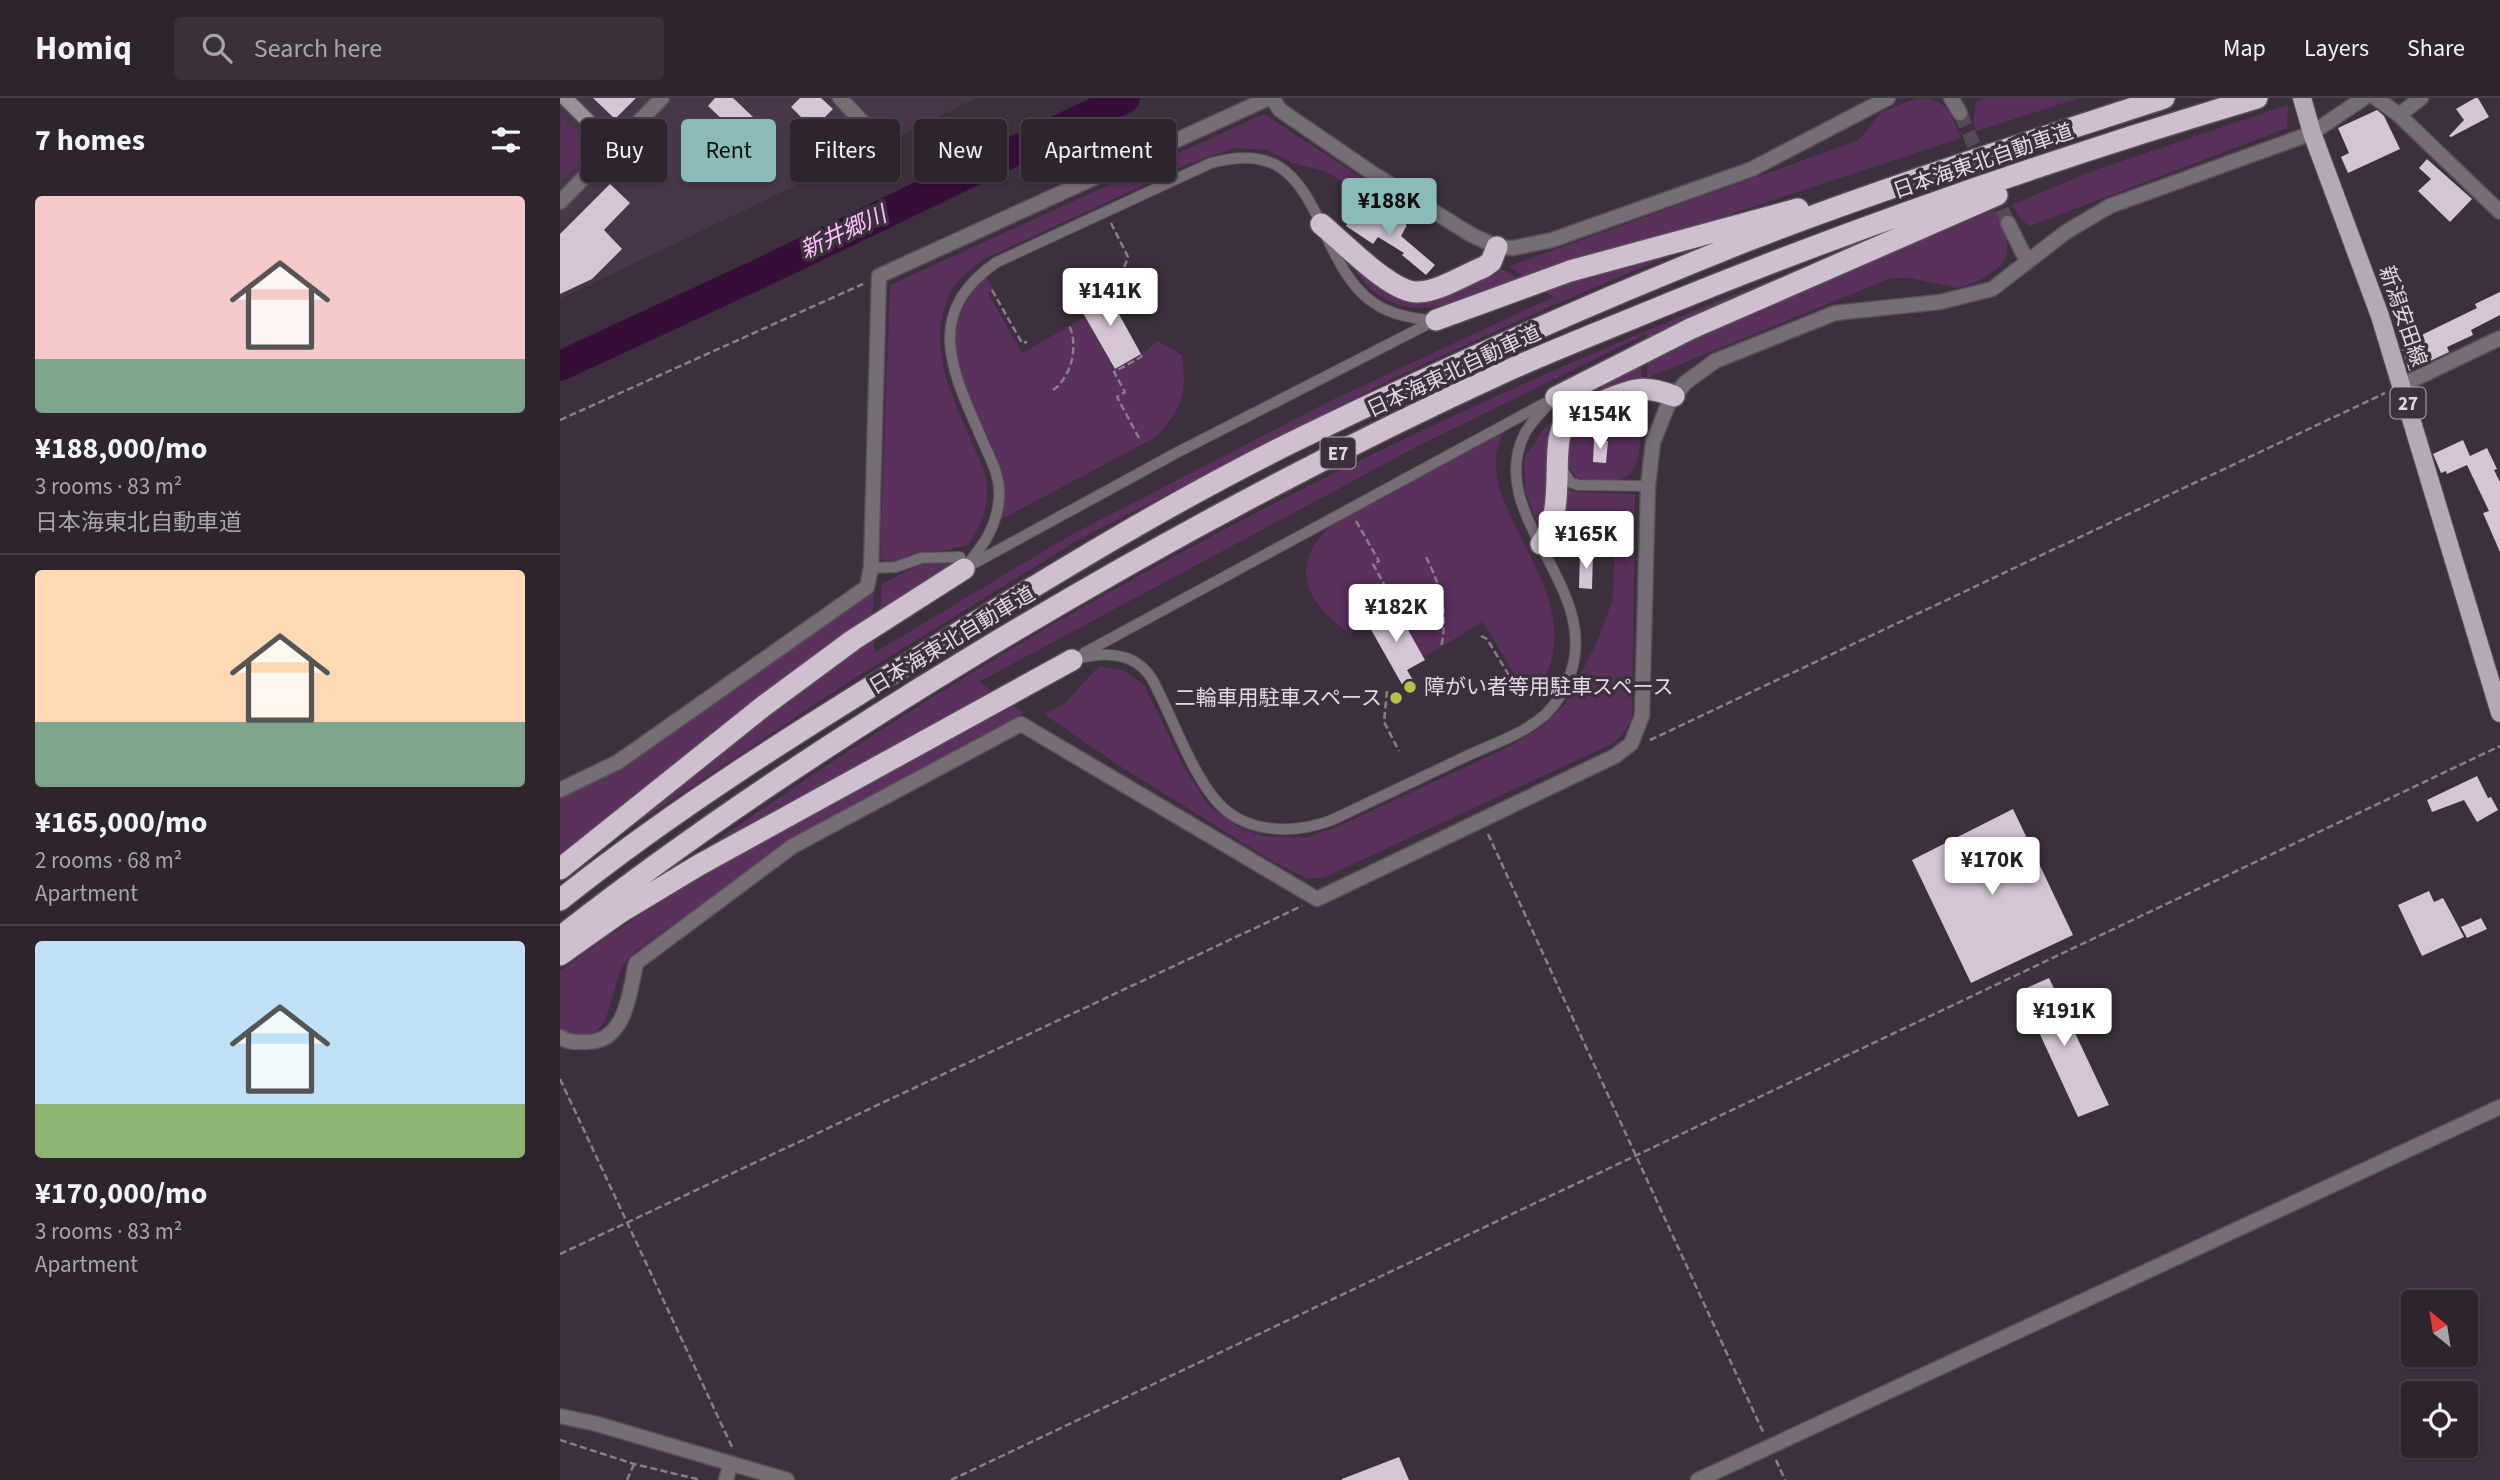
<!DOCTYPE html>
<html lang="en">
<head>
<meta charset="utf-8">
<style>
	body { margin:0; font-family:"Source Sans 3","Noto Sans JP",sans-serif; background:#393039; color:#f1f3f6; height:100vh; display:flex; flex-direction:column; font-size:26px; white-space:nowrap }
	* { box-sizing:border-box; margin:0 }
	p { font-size:23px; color:#a7a4aa }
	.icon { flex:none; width:38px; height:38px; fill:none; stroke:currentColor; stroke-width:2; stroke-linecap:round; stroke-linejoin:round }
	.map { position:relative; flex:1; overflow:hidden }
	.details { display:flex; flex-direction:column; background:#2d242d; width:560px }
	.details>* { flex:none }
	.top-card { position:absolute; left:21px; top:21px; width:665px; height:63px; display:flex; gap:14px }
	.needle { width:46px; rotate:330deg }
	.fabs { position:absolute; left:1841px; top:1192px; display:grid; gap:14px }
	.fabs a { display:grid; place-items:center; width:77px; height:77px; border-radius:7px; background:#2d242d; box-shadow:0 2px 5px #0004,0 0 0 2px #484149; font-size:35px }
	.price { position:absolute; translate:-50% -60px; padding:0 16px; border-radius:7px; background:#fff; color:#222; font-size:23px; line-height:46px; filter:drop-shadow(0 2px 4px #0008) }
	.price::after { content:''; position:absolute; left:50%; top:42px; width:21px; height:16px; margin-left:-10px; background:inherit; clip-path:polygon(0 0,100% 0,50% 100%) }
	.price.selected { background:#8bbbb9; color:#111 }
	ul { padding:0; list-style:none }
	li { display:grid; align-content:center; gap:14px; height:371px; padding:0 35px }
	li+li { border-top:2px solid #484149 }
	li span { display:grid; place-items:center; height:217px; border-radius:7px; color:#555 }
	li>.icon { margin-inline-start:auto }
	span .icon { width:126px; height:126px; fill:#fffc; stroke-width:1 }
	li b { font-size:30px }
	h2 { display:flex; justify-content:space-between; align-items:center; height:84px; padding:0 35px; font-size:30px }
	.chip { padding:0 24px; border-radius:7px; background:#2d242d; box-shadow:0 2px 5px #0004,0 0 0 2px #484149; font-size:24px; line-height:63px }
	.chip.selected { background:#8bbbb9; color:#111 }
	header { display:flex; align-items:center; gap:42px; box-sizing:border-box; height:98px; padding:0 35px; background:#2d242d; border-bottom:2px solid #484149 }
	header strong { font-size:33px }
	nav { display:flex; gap:38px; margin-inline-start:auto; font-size:24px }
	.search { width:490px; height:63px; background:#393039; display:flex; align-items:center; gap:18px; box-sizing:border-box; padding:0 24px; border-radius:7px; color:#a7a4aa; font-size:26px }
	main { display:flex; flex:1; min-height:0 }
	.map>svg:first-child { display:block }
</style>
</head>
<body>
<header>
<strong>Homiq</strong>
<div class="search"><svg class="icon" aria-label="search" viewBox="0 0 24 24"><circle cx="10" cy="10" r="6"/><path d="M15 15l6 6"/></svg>Search here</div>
<nav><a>Map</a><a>Layers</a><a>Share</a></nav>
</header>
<main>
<section class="details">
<h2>7 homes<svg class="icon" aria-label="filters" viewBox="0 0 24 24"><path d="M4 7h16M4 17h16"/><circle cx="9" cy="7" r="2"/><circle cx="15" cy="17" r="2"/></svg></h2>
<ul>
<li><span style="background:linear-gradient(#f6c9c9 75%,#7fa58c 0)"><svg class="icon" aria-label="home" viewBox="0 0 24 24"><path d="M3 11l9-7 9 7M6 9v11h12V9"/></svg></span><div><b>¥188,000/mo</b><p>3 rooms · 83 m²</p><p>日本海東北自動車道</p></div></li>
<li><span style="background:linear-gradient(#ffd9b3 70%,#7fa58c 0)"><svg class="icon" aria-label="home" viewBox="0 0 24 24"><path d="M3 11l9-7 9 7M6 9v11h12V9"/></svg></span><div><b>¥165,000/mo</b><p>2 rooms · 68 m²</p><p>Apartment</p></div></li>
<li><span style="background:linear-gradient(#bfe0f5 75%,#8fb573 0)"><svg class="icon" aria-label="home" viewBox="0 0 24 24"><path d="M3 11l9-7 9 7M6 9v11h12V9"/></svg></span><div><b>¥170,000/mo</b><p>3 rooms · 83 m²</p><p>Apartment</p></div></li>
</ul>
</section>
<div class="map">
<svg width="1940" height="1382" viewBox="0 0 1940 1382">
	<rect width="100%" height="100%" fill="#3c303c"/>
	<path fill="#483748" d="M 0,0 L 417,0 L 0,201 Z"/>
	<path fill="#5a305c" d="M 1357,0 C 1388,0 1390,15 1401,40 L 1153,122 L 964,179 L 949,168 L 1299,42 L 1321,14 Z
		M 1426,0 L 1519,0 L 1417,33 L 1413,26 L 1416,4 Z
		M 1728,7 L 1727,30 L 1470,128 L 1464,124 L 1451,107 L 1535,72 Z
		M 704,16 L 844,107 L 829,113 L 767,74 L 733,65 L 707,52 L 674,50 L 631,65 L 422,162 C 413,170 401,179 394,188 C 386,200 381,220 380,234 C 379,276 397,309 413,347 C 418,359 426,373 427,387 C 429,410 420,430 408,447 L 382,453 L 358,454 L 334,464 L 320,461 L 330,187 Z
		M 1,17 L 30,47 L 26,57 L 0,83 Z
		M 1435,112 L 1447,137 L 1447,157 L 1441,168 L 1419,183 L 1397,190 L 1350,180 L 1331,180 L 1087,280 L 1088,263 L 1211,205 Z
		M 1132,148 L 987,210 L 838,278 L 518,442 L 287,585 L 34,754 L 175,640 L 314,538 L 314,555 L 509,438 L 770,303 L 993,199 L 985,192 Z
		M 785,157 L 845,202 L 862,203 L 942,171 L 957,180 C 887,207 832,240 785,157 Z
		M 1232,174 L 1232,176 L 1087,243 L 1086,236 L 858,348 L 419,584 L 433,594 L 137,757 C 475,514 844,324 1232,174 Z
		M 425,176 L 433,191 L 428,195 L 462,255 L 525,219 L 554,272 L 582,256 L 598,243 L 622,257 C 627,296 623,309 596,339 L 440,422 L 440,378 L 437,361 L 398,273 L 393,238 L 403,203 Z
		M 1081,267 L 1082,282 L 1009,309 L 991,411 L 979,429 L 966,396 L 964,361 L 982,333 L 1014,301 Z
		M 1075,301 C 1083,316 1081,328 1080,344 C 1077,391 1055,383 1017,381 L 1006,364 L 1012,329 L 1023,320 Z
		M 944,332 C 941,341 937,350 936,358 C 934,382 944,405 954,425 C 985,488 1018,538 971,604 L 923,524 L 864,559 L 834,504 L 803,521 L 791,536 C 748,507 726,470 770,428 C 784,415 822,399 840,389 C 875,370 909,351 944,332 Z
		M 1003,389 L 1017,394 L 1075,396 L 1072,620 L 1065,633 L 1054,645 L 765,779 L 747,781 L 712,763 L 555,665 L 484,616 L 505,605 L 539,568 L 563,572 L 584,587 L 624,669 L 648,707 L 678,729 L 703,738 L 744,740 L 774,730 L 953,647 L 984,627 L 1005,606 L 1036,546 L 1053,501 L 1055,418 L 1041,418 L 1039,435 L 1033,438 L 1000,437 Z
		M 383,464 L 390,466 L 320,512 L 322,486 L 358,467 Z
		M 314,489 L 313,517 C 205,593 101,675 0,759 L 0,698 L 65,668 Z
		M 450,605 L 464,615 C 371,666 277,716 188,775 C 165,791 140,806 118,823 C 102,835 80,847 67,862 C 45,888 60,954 0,935 L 0,873 C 140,769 297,690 450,605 Z"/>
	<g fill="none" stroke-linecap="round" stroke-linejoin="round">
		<path stroke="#360c38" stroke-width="30" d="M 0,268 L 203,174 L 565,0"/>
	</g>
	<path fill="#d5c6d5" d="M 33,0 L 76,0 L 55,21 Z
		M 155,0 L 173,0 L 193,19 L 178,36 L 148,8 Z
		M 240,0 L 261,0 L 273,11 L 253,31 L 231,9 Z
		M 1915,0 L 1918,0 L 1929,19 L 1891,39 L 1889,38 L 1904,22 L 1896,11 Z
		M 1817,12 L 1824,18 L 1840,51 L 1788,75 L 1781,59 L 1789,55 L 1778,30 Z
		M 1867,61 L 1912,101 L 1890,124 L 1858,93 L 1871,81 L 1859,70 Z
		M 50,86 L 70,105 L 44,132 L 62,151 L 32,181 L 0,196 L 0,136 Z
		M 796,111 L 829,130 L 835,120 L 847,127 L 841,138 L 875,167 L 866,177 L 842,157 L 844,155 L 818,139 L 813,146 L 786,128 Z
		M 540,182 L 581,256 L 555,271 L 523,215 L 537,207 L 527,189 Z
		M 1940,194 L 1940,217 L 1911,232 L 1913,237 L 1887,249 L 1889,254 L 1849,273 L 1841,247 L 1917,210 L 1915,206 Z
		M 1034,342 L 1048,343 L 1046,365 L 1033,364 Z
		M 1903,342 L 1910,358 L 1927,350 L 1937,371 L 1934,372 L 1940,384 L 1940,454 L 1923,415 L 1929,413 L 1907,367 L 1887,376 L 1886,373 L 1881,375 L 1876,363 L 1873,356 Z
		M 1020,455 L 1033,455 L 1032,491 L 1019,490 Z
		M 833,505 L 865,562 L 847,572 L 858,591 L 848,597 L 805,521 Z
		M 1917,678 L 1928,700 L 1931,699 L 1938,712 L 1917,724 L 1904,702 L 1872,714 L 1867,702 Z
		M 1453,711 L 1513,837 L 1411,885 L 1352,762 Z
		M 1869,793 L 1874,804 L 1883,800 L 1904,839 L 1862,858 L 1838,807 Z
		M 1921,820 L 1927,831 L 1907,840 L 1901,829 Z
		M 1489,880 L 1549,1007 L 1518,1019 L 1460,893 Z
		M 839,1359 L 849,1382 L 782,1382 L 782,1381 Z"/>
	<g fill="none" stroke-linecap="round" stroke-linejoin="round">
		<path stroke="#554955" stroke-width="14" stroke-dasharray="14 7" stroke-linecap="butt" d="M 1400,15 L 1448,125"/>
		<g stroke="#5a4e5a" stroke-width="12">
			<path id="lane" d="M 767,140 C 792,192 812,220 876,222
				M 1002,371 L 1010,384 L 1018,387 L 1088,388
				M 411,467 L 616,355 L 874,223
				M 311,470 L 336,469 L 361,460 L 400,459
				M 404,471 C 422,449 437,430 439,400 C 441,380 431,362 423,344 C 394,276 360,216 437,164 L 651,65 C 713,48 736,73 761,126
				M 524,555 L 985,305
				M 512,562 C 542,554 574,552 592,581 C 611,616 630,671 654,700 C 682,736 732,737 772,722 C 818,700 865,678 911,656 C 936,645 965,635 986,616 C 999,603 1007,588 1012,571 C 1037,484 924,416 965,335 C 973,321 985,310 996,299"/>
		</g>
		<g stroke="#5a4e5a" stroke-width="17">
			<path id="street" d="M 280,0 L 311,33
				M 712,0 L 720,12 L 815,77 L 910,136 L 937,149 L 953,150 L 992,142 L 1192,71 L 1328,0
				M 1391,0 L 1400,15
				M 1816,0 L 1839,17 L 1940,114
				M 1839,17 L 1861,0
				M 0,104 L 102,0
				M 1448,125 L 1467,163
				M 1842,287 L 1940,240
				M 0,692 L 58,664 L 307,489 L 311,470 L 319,178 L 709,0
				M 0,939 C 9,945 16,944 27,944 C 66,944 70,893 76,865 L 233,748 L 461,626 L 757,801 L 1055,658 L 1071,646 L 1082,618 L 1088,388 L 1093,344 L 1108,307 L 1125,285 L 1155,263 L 1275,215 L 1380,204 L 1432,191 L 1506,134 L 1550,108 L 1752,35 L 1804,0
				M 0,1318 L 37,1326 L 227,1382
				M 166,1382 L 171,1366
				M 1138,1382 L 1940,1009"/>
		</g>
		<g stroke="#5a4e5a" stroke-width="17">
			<path id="secondary" d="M 5,0 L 54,49"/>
		</g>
		<g stroke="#5a4e5a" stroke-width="20">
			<path id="primary" d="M 1742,0 L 1752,35 L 1820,218 L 1940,615"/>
		</g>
		<g stroke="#5a4e5a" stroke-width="24">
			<path id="highway" d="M 761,126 C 782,143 832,196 858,194 C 880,193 904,177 924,169 L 931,164 L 937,149
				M 876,222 L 1010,173 L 1238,111
				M 996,299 L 1130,231 L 1437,97
				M 981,446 C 1011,409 984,338 1011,317 C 1021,310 1035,306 1046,302 C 1075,290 1085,287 1114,298
				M 0,771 L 205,607 L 293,542 L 404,471
				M 0,802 C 115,710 242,631 367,554 C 491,478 615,401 745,338 C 889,268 1036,203 1184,144 C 1322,90 1463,46 1604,0
				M 0,839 C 131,736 269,645 411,559 C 586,453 765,356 951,271 C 1003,248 1057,227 1110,205 C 1302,127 1498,59 1697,0
				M 0,857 L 61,814 L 139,767 L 512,562"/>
		</g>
		<path stroke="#887e88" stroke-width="2.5" stroke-dasharray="7 3.5" stroke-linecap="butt" d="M 551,125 L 568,159 L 561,179
			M 432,192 L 462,245 L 467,244
			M 493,292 C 511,280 519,248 509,227
			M 0,322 L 303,186
			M 579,340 L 557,299 L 565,294 L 554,274 L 581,259 L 582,255
			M 796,423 L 819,463 L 813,466 L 833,503 L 804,522
			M 866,459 C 882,490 888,516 881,550
			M 921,538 L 927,541 L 956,589
			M 827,593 L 824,624 L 839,653
			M 1090,642 L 1825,295
			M 928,736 L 1203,1334
			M 0,981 L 173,1351
			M 0,1156 L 742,808
			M 0,1342 L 74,1366 L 141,1382
			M 1216,1362 L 1225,1382
			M 67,1382 L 74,1366
			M 391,1382 L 1940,648"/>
		<use href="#lane" stroke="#756f75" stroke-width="10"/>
		<use href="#street" stroke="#756f75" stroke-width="14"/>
		<use href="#secondary" stroke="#9a909a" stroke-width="14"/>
		<use href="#primary" stroke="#b6a9b6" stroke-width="18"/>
		<use href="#highway" stroke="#cfc0cf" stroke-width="21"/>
	</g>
	<g fill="#b3c24b" stroke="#3c303c" stroke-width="2.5">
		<circle cx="850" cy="589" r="7"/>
		<circle cx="836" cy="600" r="7"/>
	</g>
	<g text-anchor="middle" stroke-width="7" stroke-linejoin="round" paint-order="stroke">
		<g fill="#3c303c" stroke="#b0a6b0" stroke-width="2">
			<rect x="1830.5" y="289.5" width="35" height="31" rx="5"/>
			<rect x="760.5" y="339.5" width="35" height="31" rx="5"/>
		</g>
		<g font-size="19" font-weight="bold" fill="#e1d9e1">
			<text x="1848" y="312">27</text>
			<text x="778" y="362">E7</text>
		</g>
		<g font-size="21" fill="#e1d9e1" stroke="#3c303c">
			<text transform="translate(1423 63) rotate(-19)" y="7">日本海東北自動車道</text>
			<text transform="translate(1843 218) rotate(71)" y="7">新潟安田線</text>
			<text transform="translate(894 273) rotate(-25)" y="7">日本海東北自動車道</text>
			<text transform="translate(392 542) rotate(-31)" y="7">日本海東北自動車道</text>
		</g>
		<g font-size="21" fill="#e1d9e1" stroke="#3c303c" text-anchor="start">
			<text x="864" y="596">障がい者等用駐車スペース</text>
			<text x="822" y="607" text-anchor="end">二輪車用駐車スペース</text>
		</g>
		<g font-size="23" font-style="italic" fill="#fbc3fb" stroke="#3c303c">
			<text transform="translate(283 134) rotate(-25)" y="8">新井郷川</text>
		</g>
	</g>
</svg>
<div class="fabs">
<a><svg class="needle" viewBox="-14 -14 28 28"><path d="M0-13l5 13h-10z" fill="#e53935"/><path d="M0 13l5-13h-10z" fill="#a7a4aa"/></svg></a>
<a><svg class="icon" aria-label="locate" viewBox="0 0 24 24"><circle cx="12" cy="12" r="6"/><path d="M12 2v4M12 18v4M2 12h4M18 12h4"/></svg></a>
</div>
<b class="price selected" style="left:829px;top:140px">¥188K</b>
<b class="price" style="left:550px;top:230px">¥141K</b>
<b class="price" style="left:1040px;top:353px">¥154K</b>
<b class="price" style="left:1026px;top:473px">¥165K</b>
<b class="price" style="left:836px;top:546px">¥182K</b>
<b class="price" style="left:1432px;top:799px">¥170K</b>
<b class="price" style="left:1504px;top:950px">¥191K</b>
<div class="top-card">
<a class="chip">Buy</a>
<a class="chip selected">Rent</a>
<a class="chip">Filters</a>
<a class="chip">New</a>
<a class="chip">Apartment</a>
</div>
</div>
</main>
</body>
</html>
